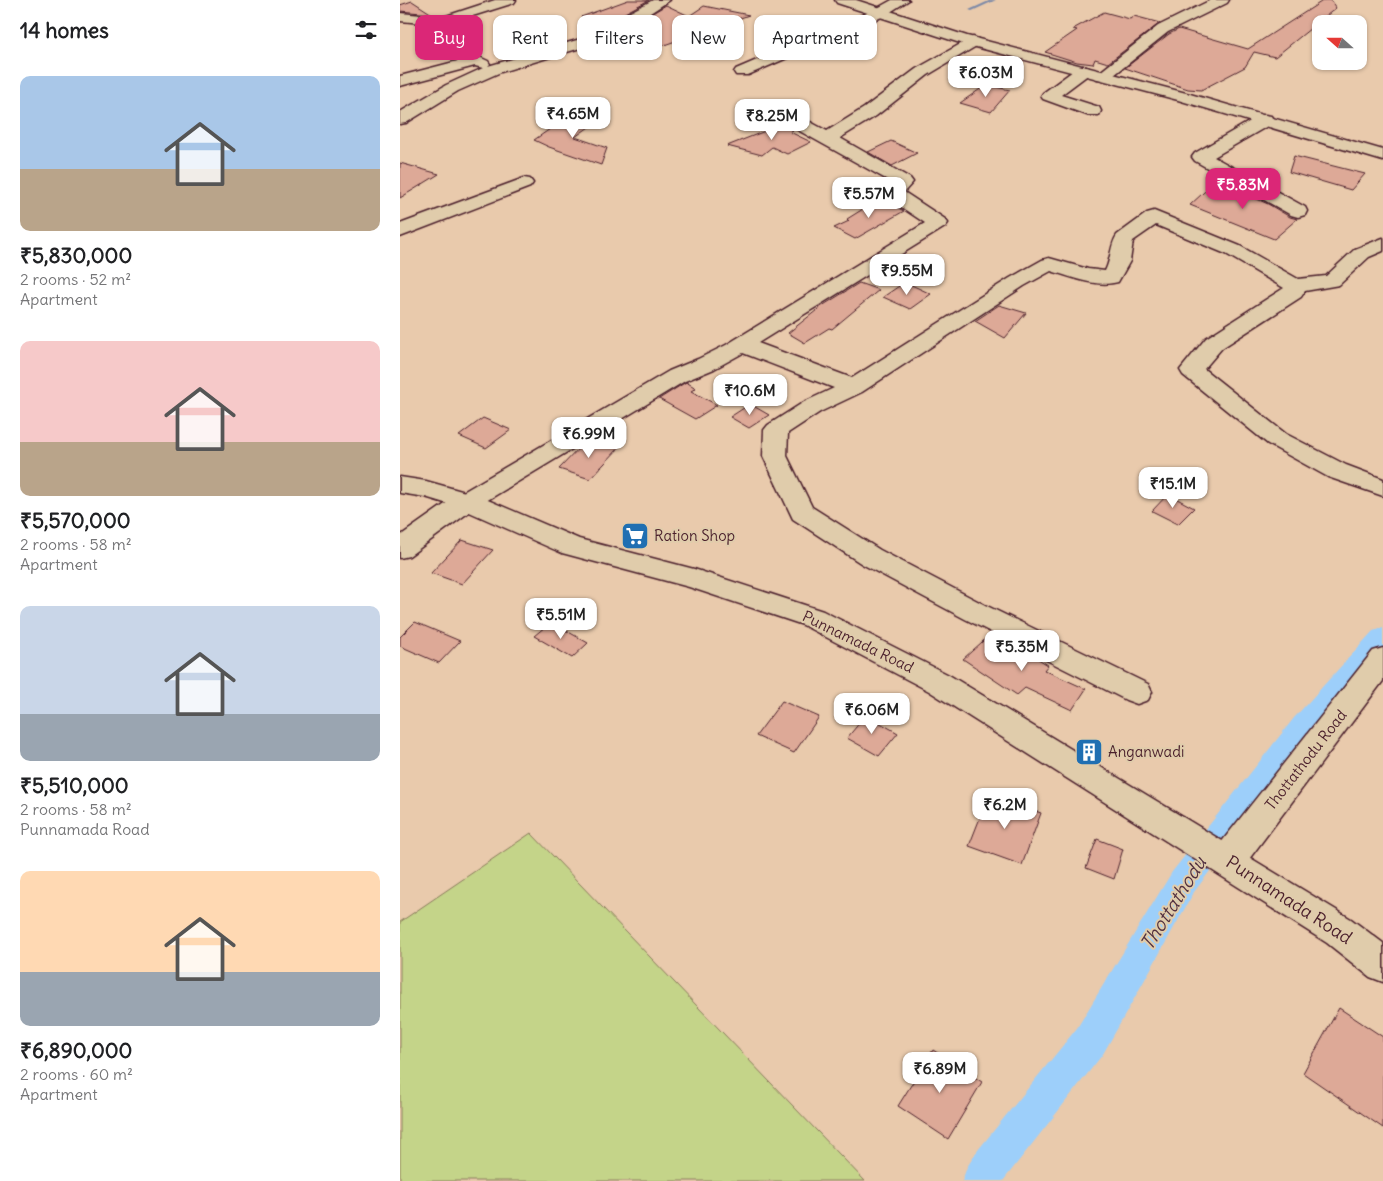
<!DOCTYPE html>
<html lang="en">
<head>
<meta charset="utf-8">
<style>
	body { margin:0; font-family:Delius,sans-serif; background:#f2f2f2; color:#202124; height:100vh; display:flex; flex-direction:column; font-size:19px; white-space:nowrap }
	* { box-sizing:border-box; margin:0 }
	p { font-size:16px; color:#757577 }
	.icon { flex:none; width:28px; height:28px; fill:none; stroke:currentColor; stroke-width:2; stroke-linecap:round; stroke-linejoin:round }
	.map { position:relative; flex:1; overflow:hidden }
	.details { display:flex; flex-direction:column; background:#fff; width:400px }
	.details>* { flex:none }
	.guide { position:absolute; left:15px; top:15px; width:475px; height:45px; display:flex; gap:10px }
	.needle { width:32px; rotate:291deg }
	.controls { position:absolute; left:912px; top:15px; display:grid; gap:10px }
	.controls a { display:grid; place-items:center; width:55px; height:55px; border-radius:10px; background:#fff; box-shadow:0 1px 4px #0004; font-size:25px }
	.price { position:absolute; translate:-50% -42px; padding:0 11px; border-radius:10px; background:#fff; color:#222; font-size:16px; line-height:32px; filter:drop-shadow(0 1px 2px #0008) }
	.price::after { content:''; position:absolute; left:50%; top:30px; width:15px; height:11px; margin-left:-8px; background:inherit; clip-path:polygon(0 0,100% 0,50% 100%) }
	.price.selected { background:#db2777; color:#fff }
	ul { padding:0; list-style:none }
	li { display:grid; align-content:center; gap:10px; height:265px; padding:0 20px }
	li span { display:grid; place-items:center; height:155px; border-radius:10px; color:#555 }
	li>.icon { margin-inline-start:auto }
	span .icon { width:90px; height:90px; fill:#fffc; stroke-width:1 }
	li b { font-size:21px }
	h2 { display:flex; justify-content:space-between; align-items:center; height:60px; padding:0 20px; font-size:21px }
	.tag { padding:0 18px; border-radius:10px; background:#fff; box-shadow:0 1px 4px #0004; font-size:18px; line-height:45px }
	.tag.selected { background:#db2777; color:#fff }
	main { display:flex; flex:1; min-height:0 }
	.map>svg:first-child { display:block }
</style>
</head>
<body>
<main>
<section class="details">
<h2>14 homes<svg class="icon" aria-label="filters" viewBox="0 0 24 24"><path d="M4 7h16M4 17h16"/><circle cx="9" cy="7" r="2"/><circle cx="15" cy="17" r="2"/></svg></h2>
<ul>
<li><span style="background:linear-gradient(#a9c7e8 60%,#b9a48a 0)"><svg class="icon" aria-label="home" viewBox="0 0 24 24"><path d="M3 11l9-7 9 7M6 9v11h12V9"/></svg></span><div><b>₹5,830,000</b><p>2 rooms · 52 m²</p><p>Apartment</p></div></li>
<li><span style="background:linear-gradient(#f6c9c9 65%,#b9a48a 0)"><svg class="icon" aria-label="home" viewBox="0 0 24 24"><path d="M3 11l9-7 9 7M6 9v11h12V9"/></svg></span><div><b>₹5,570,000</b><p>2 rooms · 58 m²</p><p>Apartment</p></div></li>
<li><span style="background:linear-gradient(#c9d6e8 70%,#9aa5b1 0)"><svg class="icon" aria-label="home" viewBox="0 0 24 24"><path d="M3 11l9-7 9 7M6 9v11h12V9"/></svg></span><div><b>₹5,510,000</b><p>2 rooms · 58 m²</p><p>Punnamada Road</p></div></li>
<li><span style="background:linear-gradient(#ffd9b3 65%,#9aa5b1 0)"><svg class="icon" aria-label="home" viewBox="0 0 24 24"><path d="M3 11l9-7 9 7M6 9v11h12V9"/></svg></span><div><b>₹6,890,000</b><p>2 rooms · 60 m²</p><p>Apartment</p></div></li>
</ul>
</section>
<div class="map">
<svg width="983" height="1181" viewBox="0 0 983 1181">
	<rect width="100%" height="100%" fill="#e9caac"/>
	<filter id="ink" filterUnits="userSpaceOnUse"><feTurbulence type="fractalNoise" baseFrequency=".02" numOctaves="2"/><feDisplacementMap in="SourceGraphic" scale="10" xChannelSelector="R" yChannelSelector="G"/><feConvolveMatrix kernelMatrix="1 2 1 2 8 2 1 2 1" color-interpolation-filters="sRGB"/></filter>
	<g filter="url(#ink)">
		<path fill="#c4d489" stroke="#877a5a" d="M 131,833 L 465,1181 L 0,1181 L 0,922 Z"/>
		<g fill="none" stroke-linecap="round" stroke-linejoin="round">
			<path fill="#7c89a7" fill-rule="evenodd" d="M 591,0 L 596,0 L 572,11 L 569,10 Z"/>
			<path fill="#9dcffa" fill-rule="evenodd" d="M 983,628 L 983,656 L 914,734 L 794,892 L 703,1054 L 603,1181 L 562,1181 L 567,1167 L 578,1150 L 677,1028 L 772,872 L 894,718 L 973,631 Z"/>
		</g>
		<path fill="#dda997" stroke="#4a1f2b" d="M 228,0 L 249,0 L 204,24 L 181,17 Z
			M 924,0 L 930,0 L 936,8 L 875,57 L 854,52 L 845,67 L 801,90 L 788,89 L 725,68 L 769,34 L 779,29 L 848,49 Z
			M 12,1 L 32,14 L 0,11 L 0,5 Z
			M 266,5 L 289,16 L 304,6 L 349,15 L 253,49 L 249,42 L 259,36 L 255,35 L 249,37 L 224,30 Z
			M 704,12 L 730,19 L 734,16 L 760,23 L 708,63 L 695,59 L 693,64 L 677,62 L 645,52 L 677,30 L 673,29 Z
			M 586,85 L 610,90 L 591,112 L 560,103 Z
			M 172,114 L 199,120 L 175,137 L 207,148 L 201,165 L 149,147 L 134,140 Z
			M 383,124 L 393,130 L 390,132 L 411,142 L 387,154 L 372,147 L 362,155 L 327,146 Z
			M 491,141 L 517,153 L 492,166 L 468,152 Z
			M 894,156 L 965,174 L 951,190 L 889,172 Z
			M 0,163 L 39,174 L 0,198 Z
			M 816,181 L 868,204 L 890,217 L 897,219 L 874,239 L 790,205 Z
			M 479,199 L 504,211 L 455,239 L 434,228 L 449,221 L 447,219 Z
			M 505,282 L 531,294 L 510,309 L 483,297 Z
			M 459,283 L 479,290 L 432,329 L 429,328 L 405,343 L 388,333 L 422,306 Z
			M 599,305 L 626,313 L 605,338 L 575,321 Z
			M 286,382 L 296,388 L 291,391 L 317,405 L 295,419 L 259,399 Z
			M 350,404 L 369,415 L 349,428 L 330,417 Z
			M 83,418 L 111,430 L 86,448 L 59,436 Z
			M 191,440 L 219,448 L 190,479 L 159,469 L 181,446 Z
			M 768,494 L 794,508 L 778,524 L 752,511 Z
			M 62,540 L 93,550 L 62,584 L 31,573 Z
			M 15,622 L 60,641 L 39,663 L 0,646 L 0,637 Z
			M 151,622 L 188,643 L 172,658 L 134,636 Z
			M 591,634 L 632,655 L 648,665 L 644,670 L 686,689 L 672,710 L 625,688 L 617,695 L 563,659 Z
			M 382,701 L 419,717 L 394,753 L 356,736 Z
			M 466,715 L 498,733 L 479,756 L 447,738 Z
			M 589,795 L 641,813 L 622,865 L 569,846 Z
			M 697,839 L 723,849 L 714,879 L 686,868 Z
			M 939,1008 L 983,1037 L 983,1128 L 903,1073 Z
			M 533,1050 L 582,1082 L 548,1139 L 498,1106 Z"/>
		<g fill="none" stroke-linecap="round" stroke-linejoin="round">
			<g stroke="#4a1f2b" stroke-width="3">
				<path id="minor" d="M 95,0 L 116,0 L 114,3 L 44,25 L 0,21 L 0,13 L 43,17 Z
					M 253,0 L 270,0 L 241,19 L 187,46 L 101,72 L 58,91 L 6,123 L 0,124 L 0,112 L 46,85 L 83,68 L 75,66 L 0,86 L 0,76 L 77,56 L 88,61 L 90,64 L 88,66 L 177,40 Z
					M 492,0 L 509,0 L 484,16 L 348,75 L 336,75 L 334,72 L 336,69 L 474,10 Z
					M 811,0 L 829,0 L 827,3 L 768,32 L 709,79 L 697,79 L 695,76 L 758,26 Z
					M 573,37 L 578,39 L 581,42 L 578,45 L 528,75 L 476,116 L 440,138 L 510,178 L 513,182 L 504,192 L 545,219 L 548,223 L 545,227 L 358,343 L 452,378 L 610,278 L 642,260 L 649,258 L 688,269 L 705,271 C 711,260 710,245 717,235 L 747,213 L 754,211 L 840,246 L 898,279 L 926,276 L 955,249 L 983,238 L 983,251 L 969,257 L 939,285 L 905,291 L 901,297 L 822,348 L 804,369 L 886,434 L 946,465 L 983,479 L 983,496 L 928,477 L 868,444 L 783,375 L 780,370 L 806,338 L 884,288 L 826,254 L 756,225 L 733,241 L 730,261 L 718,282 C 697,288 672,277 651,271 L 624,286 L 462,392 L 420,412 L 388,433 L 387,456 L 412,507 L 480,550 L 585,605 L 748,684 L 752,692 L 748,700 L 737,704 L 726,700 L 565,619 L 462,564 L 393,519 L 363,456 L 364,430 L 368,425 L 404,402 L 434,388 L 343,353 L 314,369 L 285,381 L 76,507 L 9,556 L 0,558 L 0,536 L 58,495 L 269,371 L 298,359 L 326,345 L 525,223 L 486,197 L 484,193 L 493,183 L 378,119 L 376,115 L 378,111 L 390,111 L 427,131 L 464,108 L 516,69 Z
					M 683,66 L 689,68 L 691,71 L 689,74 L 661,95 L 699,107 L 701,111 L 699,115 L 687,115 L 643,99 L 641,96 L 643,93 L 677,68 Z
					M 865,115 L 871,116 L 873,120 L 871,124 L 814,157 L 905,207 L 907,211 L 905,215 L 898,217 L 891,215 L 795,161 L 792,157 L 795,153 L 859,116 Z
					M 124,178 L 130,179 L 133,183 L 130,187 L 0,237 L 0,224 Z"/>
			</g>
			<g stroke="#4a1f2b" stroke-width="3">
				<path id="tertiary" d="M 983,648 L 983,681 L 840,871 L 828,875 L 816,871 L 811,860 L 816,849 L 973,651 Z"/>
			</g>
			<g stroke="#4a1f2b" stroke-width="3">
				<path id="secondary" d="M 435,0 L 456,0 L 567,36 L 790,94 L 983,150 L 983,161 L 778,100 L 557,42 L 437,3 Z
					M 0,477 L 26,481 L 76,495 L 179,539 L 294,569 L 423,611 L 549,675 L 951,919 L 983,943 L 983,982 L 970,977 L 927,943 L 529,691 L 403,625 L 289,587 L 162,553 L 58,507 L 25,497 L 0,493 Z"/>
			</g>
			<use href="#minor" fill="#e0ccab" fill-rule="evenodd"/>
			<use href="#tertiary" fill="#e0ccab" fill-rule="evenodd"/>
			<use href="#secondary" fill="#e0ccab" fill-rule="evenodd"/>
		</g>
	</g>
	<defs>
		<g id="supermarket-square" transform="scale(1.4375)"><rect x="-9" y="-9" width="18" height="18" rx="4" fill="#1f6fb2" stroke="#e0ccab"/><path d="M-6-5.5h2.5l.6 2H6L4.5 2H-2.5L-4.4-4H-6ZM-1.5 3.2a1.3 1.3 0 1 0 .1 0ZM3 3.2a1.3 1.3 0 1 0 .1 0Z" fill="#fff"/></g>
		<g id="building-square" transform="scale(1.4375)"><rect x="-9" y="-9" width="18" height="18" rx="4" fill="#1f6fb2" stroke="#e0ccab"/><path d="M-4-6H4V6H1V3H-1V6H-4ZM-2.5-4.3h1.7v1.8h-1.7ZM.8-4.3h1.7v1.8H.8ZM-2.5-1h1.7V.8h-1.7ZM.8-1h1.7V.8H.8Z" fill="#fff"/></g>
	</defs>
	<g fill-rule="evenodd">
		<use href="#supermarket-square" x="235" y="536"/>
		<use href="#building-square" x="689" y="752"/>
	</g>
	<g text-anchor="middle" stroke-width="4" stroke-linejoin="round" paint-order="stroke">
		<g font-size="15" fill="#4a1f2b" stroke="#e0ccab" text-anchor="start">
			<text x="254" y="541">Ration Shop</text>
			<text x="708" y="757">Anganwadi</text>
		</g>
		<g font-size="15" fill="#4a1f2b" stroke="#e0ccab">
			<text transform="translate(458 642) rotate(26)" y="5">Punnamada Road</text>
			<text transform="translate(906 760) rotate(-52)" y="5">Thottathodu Road</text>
		</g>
		<g font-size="18" fill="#4a1f2b" stroke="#e0ccab">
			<text transform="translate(889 900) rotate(33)" y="6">Punnamada Road</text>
		</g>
		<g font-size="19" font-style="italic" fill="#523140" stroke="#e0ccab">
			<text transform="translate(773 903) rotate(-58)" y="7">Thottathodu</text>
		</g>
	</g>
</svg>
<div class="controls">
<a><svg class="needle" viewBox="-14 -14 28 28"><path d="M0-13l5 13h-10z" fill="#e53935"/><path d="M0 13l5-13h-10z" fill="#757577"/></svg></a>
</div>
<b class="price" style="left:586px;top:98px">₹6.03M</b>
<b class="price" style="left:173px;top:139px">₹4.65M</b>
<b class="price" style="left:372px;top:141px">₹8.25M</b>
<b class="price selected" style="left:843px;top:210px">₹5.83M</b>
<b class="price" style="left:469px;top:219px">₹5.57M</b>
<b class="price" style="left:507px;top:296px">₹9.55M</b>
<b class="price" style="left:350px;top:416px">₹10.6M</b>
<b class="price" style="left:189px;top:459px">₹6.99M</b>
<b class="price" style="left:773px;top:509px">₹15.1M</b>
<b class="price" style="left:161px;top:640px">₹5.51M</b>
<b class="price" style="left:622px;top:672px">₹5.35M</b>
<b class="price" style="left:472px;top:735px">₹6.06M</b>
<b class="price" style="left:605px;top:830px">₹6.2M</b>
<b class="price" style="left:540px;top:1094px">₹6.89M</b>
<div class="guide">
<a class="tag selected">Buy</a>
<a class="tag">Rent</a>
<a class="tag">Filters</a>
<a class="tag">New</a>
<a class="tag">Apartment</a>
</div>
</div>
</main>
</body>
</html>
